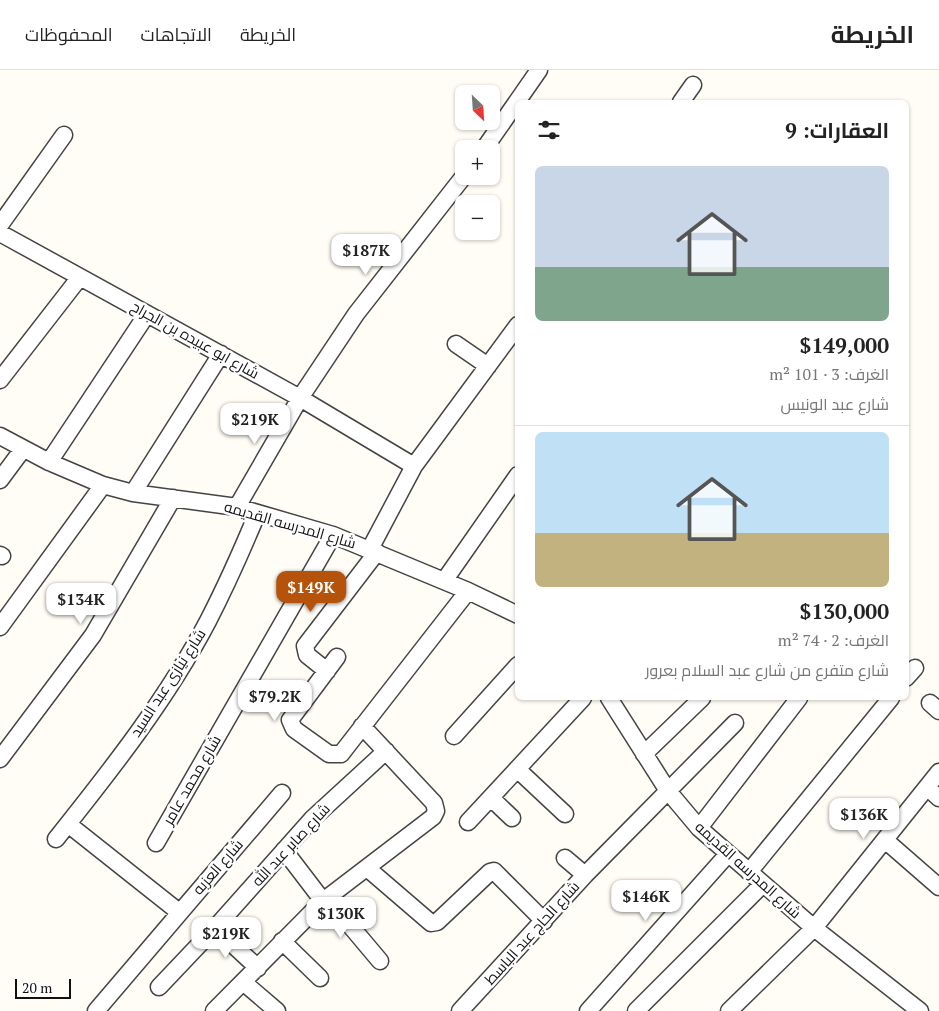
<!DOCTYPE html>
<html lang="ar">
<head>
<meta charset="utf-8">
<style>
	body { margin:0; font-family:"PT Serif",Cairo,serif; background:#f6f6f6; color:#222; direction:rtl; height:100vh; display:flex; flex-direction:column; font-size:19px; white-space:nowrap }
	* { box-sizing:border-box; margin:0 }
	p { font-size:16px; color:#767676 }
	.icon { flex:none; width:28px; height:28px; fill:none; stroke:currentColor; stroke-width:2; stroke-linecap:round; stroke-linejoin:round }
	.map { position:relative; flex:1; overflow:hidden; direction:ltr }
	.drawer { position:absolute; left:515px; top:30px; width:394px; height:600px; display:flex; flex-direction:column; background:#fff; border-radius:8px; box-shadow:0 1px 4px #0004; direction:rtl }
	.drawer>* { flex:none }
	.needle { width:32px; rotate:155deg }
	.buttons { position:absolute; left:455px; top:15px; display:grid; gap:10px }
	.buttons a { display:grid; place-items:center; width:45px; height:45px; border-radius:8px; background:#fff; box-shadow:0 1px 4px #0004; font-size:25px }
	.scale { position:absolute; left:15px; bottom:12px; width:56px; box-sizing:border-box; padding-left:5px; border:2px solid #111; border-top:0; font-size:14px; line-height:18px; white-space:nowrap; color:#111; -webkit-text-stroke:4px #fff; paint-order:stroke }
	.price { position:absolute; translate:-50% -42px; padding:0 11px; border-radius:10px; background:#fff; color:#222; font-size:16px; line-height:32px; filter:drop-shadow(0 1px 2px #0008) }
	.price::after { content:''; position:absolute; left:50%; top:30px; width:15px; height:11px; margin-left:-8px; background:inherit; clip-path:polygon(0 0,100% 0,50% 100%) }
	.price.selected { background:#b45309; color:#fff }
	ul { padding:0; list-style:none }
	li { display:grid; align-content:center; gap:10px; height:265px; padding:0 20px }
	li+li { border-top:1px solid #e0e0e0 }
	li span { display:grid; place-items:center; height:155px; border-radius:8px; color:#555 }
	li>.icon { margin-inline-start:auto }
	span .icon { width:90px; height:90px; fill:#fffc; stroke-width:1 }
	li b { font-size:21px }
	h2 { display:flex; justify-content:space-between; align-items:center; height:60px; padding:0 20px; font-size:21px }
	header { display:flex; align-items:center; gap:30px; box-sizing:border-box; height:70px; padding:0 25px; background:#fff; border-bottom:1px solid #e0e0e0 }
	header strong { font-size:24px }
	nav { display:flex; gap:28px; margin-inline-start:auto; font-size:18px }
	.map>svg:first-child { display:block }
</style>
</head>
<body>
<header>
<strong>الخريطة</strong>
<nav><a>الخريطة</a><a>الاتجاهات</a><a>المحفوظات</a></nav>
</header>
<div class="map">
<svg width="939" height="941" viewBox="0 0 939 941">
	<rect width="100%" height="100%" fill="#fffdf5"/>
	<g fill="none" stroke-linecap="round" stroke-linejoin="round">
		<g stroke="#444" stroke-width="19">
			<path id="street" d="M 681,32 L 693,15
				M 484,79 L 539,0
				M 0,155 L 64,65
				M 0,163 L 300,328 L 414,396
				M 456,274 L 488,296
				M 0,310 L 80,207
				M 0,366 L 49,392 L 103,415 L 133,423 L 237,437 L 333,465 L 468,521 L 518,545
				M 49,392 L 147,244
				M 0,410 L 23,379
				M 133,423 L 221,284
				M 237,437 L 300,328 L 356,244 L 464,106
				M 370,479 L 414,396 L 518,255
				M 0,485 L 2,486
				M 444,511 L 518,405
				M 0,557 L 103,415
				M 337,587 L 290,650 L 294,659 L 329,684 L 341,684 L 468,521
				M 327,601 L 307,585 L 305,576 L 377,482
				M 906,608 L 915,598
				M 609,628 L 668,721 L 699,758 L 814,858 L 920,941
				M 930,633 L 939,641
				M 454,666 L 518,595
				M 644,684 L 702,628
				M 0,689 L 93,565 L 173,428
				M 517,699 L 565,744
				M 927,717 L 939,728
				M 491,728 L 512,748
				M 468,752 L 583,628
				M 68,754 L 179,842
				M 699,758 L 799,628
				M 56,769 C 111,700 167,629 208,551 C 226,516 242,480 257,444
				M 885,770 L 939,817
				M 156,773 L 333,465
				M 284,780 L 323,831
				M 565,788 L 585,805
				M 367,798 L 431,853 L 437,852 L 490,802 L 494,801 L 544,851
				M 749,802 L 891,628
				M 327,828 L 380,891
				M 215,858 L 258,898
				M 282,871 L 320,908
				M 243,912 L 277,941
				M 159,917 L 215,858 L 312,749 L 386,681
				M 96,941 L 282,723
				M 214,941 L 323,831 L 433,747 L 436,741 L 434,733 L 362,656
				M 460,941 L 585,805 L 735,653
				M 588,941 L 728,784
				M 636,941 L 763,814
				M 729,941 L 814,858 L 939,702"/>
		</g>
		<use href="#street" stroke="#fff" stroke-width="16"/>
	</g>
	<g text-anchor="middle" stroke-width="5" stroke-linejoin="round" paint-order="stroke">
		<g font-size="15" fill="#111" stroke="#fff">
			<text transform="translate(195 270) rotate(29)" y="5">شارع ابو عبيده بن الجراح</text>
			<text transform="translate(290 455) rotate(16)" y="5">شارع المدرسه القديمه</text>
			<text transform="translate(168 613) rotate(-57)" y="5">شارع نيازى عبد السيد</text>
			<text transform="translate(192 710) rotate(-60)" y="5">شارع محمد عامر</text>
			<text transform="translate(291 775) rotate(-47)" y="5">شارع صابر عبد الله</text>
			<text transform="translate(218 797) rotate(-49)" y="5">شارع العزبه</text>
			<text transform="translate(748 800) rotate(42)" y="5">شارع المدرسه القديمه</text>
			<text transform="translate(532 863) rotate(-48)" y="5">شارع الحاج عبد الباسط</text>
		</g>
	</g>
</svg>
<div class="buttons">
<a><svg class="needle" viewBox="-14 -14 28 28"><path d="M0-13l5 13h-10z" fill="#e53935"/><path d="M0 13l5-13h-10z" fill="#767676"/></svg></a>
<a>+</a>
<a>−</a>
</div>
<div class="scale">20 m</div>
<b class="price" style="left:366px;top:206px">$187K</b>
<b class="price" style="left:255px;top:375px">$219K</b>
<b class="price selected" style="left:311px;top:543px">$149K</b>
<b class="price" style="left:81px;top:555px">$134K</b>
<b class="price" style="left:275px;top:652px">$79.2K</b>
<b class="price" style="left:864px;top:770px">$136K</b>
<b class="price" style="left:646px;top:852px">$146K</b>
<b class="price" style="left:341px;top:869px">$130K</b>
<b class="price" style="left:226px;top:889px">$219K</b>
<section class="drawer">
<h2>العقارات: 9<svg class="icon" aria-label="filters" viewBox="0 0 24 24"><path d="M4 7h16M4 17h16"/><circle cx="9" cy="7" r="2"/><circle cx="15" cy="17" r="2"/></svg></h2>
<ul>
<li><span style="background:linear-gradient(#c9d6e8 65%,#7fa58c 0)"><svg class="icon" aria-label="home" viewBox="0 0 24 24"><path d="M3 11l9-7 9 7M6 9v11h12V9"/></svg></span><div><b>$149,000</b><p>الغرف: 3 · 101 m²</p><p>شارع عبد الونيس</p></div></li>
<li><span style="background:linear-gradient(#bfe0f5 65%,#c2b280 0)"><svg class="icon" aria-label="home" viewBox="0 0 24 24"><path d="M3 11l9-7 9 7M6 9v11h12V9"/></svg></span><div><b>$130,000</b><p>الغرف: 2 · 74 m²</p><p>شارع متفرع من شارع عبد السلام بعرور</p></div></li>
</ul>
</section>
</div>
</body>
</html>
